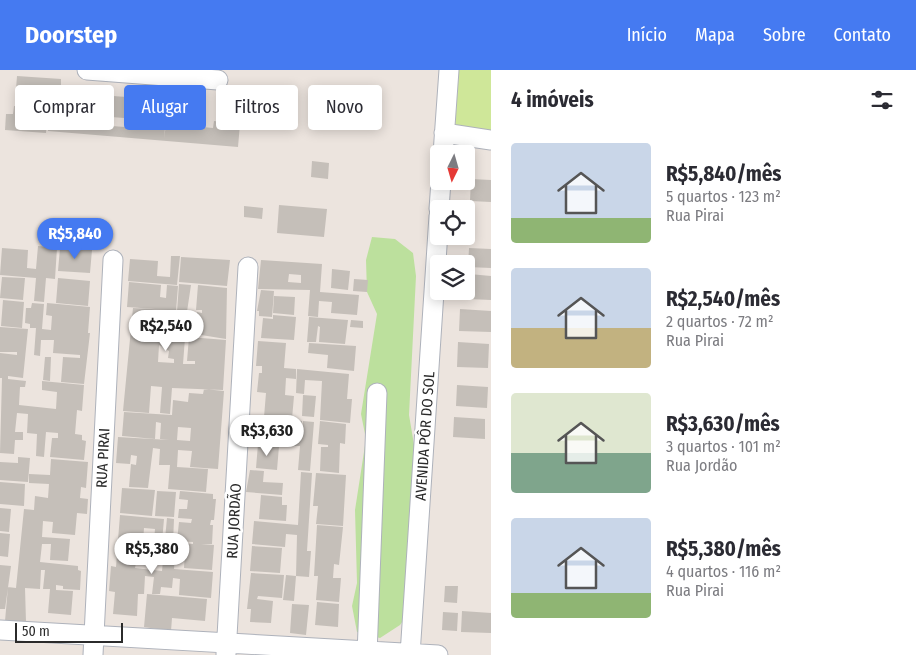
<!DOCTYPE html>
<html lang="pt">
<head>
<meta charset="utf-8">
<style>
	body { margin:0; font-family:"Fira Sans Condensed",sans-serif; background:#f7f7f7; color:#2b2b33; height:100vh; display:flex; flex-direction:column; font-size:19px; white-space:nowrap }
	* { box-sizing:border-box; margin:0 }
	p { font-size:16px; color:#7c7c81 }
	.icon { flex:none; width:28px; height:28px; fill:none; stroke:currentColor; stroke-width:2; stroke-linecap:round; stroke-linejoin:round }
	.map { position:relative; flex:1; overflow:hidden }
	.sheet { display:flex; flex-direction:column; background:#fff; width:425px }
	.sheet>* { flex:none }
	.guide { position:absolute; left:15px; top:15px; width:400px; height:45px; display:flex; gap:10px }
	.needle { width:32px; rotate:185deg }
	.controls { position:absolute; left:430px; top:75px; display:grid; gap:10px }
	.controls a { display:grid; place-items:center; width:45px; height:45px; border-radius:5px; background:#fff; box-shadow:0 2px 12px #0003; font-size:25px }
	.scale { position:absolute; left:15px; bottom:12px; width:108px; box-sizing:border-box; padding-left:5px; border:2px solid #2b2b2b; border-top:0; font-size:14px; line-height:18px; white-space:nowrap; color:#2b2b2b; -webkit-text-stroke:4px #fff; paint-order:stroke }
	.price { position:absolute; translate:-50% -42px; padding:0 11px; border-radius:18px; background:#fff; color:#222; font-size:16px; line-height:32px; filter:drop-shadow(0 1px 2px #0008) }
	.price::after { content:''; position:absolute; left:50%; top:30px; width:15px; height:11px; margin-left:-8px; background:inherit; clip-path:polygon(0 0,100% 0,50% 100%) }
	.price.selected { background:#457af1; color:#fff }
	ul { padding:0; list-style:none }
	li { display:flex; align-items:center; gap:15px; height:125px; padding:0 20px }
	li span { display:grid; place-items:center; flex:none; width:140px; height:100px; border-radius:5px; color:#555 }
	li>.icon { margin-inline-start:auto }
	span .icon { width:60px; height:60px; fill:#fffc; stroke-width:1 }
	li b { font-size:21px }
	h2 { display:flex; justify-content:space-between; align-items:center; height:60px; padding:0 20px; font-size:21px }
	.chip { padding:0 18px; border-radius:5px; background:#fff; box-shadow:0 2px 12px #0003; font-size:18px; line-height:45px }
	.chip.selected { background:#457af1; color:#fff }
	header { display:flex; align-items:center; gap:30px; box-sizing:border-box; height:70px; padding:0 25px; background:#457af1; color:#fff }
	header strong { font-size:24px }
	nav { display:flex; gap:28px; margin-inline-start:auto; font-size:18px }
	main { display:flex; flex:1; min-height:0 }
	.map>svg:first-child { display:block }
</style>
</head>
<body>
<header>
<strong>Doorstep</strong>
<nav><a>Início</a><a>Mapa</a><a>Sobre</a><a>Contato</a></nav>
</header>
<main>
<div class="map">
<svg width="491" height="585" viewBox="0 0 491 585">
	<rect width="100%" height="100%" fill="#ece4de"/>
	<path fill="#bce09d" d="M 372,167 L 395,169 L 413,183 L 416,206 L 409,345 L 421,416 L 414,535 L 400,555 L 380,568 L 357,562 L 352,536 L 357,513 L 355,440 L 366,369 L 361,344 L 377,244 L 367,222 L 366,190 Z"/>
	<path fill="#cfe799" d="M 459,0 L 491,0 L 491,64 L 455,58 Z"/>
	<path fill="#c5bfb9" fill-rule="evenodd" d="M 17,6 L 61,9 L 61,16 L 89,18 L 86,45 L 77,44 L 78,37 L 60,35 L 61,23 L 51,22 L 50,35 L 15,32 Z
		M 113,26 L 140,28 L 138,49 L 111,47 Z
		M 50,35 L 60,36 L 58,51 L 86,53 L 86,47 L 100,48 L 101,38 L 110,39 L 110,49 L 113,50 L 112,56 L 138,58 L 139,51 L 154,53 L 156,38 L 167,38 L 164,68 L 167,49 L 179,49 L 178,57 L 192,59 L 192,56 L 213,58 L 214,51 L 240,54 L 238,77 L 48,61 Z
		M 14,36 L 48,38 L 46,63 L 5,60 L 6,44 L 13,44 Z
		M 312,91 L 329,93 L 328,109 L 311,107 Z
		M 471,109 L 491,110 L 491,132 L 470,131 Z
		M 279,135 L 327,139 L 324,167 L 277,163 Z
		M 244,136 L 263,138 L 262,149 L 244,147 Z
		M 38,176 L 57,178 L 55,209 L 46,208 L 44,232 L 34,231 L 36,208 L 0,205 L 2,178 L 28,180 L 27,198 L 36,199 Z
		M 60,178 L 92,180 L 90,203 L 58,201 Z
		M 469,178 L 491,179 L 491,198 L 468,197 Z
		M 171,186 L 180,186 L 177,215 L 128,211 L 130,189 L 158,191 L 157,206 L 170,207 Z
		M 181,187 L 230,190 L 227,216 L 179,212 Z
		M 261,190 L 322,194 L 320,222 L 359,225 L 357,245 L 331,243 L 332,232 L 319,231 L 318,247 L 308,246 L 310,220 L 258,219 ZM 289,204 L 301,205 L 301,213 L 288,212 Z
		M 332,199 L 350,201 L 348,220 L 331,218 Z
		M 469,204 L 491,206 L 491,230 L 468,229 Z
		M 2,207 L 25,208 L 23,230 L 0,228 Z
		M 58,208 L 90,211 L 88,236 L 56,233 Z
		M 354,209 L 368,210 L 367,222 L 353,221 Z
		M 129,212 L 161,215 L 160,227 L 166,228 L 167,215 L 178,216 L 174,266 L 163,266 L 165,249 L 154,248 L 152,265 L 139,264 L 185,268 L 183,294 L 195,294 L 195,291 L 187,291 L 189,267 L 226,270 L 223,320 L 172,318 L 170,344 L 160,343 L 162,317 L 151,316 L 149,343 L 123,341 L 133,238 L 169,240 L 127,237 ZM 159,275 L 169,281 L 168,288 L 174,289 L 174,293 L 158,292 Z
		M 179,214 L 191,215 L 185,255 L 176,255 Z
		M 198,215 L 227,218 L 226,269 L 195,264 L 197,242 L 202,243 L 202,240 L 196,240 Z
		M 261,220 L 274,221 L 272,247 L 259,246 L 259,241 L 257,241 Z
		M 274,226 L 295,227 L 294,245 L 273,243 Z
		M 3,230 L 24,232 L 22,258 L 1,256 Z
		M 32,233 L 44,234 L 42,259 L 51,260 L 52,246 L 46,245 L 47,233 L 90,237 L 88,263 L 90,263 L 84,314 L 61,312 L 63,287 L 80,288 L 80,285 L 53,283 L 54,270 L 41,270 L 40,286 L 34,285 L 36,258 L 30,258 L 30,254 L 25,253 L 26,238 L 31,238 Z
		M 460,239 L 491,241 L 491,262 L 459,261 Z
		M 273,245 L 296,247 L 294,270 L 261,268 L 263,248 L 273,249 Z
		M 309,247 L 348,250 L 345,274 L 319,272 L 320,257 L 318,256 L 316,272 L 307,272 Z
		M 351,250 L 363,251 L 363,258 L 350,257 Z
		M 0,257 L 28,259 L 23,308 L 8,306 L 8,309 L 26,311 L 25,317 L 20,317 L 19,335 L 56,339 L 57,322 L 42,320 L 42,311 L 84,315 L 82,341 L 77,340 L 75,364 L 82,365 L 82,370 L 86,371 L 84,390 L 50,387 L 52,368 L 58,368 L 58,363 L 46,362 L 44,387 L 36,386 L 37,364 L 27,363 L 28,344 L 17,343 L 15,362 L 23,362 L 23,370 L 15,370 L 14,384 L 0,383 L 2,308 L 0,308 L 0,283 L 17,285 L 17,282 L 0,282 Z
		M 258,271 L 286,273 L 284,298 L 296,299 L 296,309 L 286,308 L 285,325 L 294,326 L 292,349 L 264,347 L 266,323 L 257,322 L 259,303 L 262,303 L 262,296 L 256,296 Z
		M 458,272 L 489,274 L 488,298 L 457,297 Z
		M 309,273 L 356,276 L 354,301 L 327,298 L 328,285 L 308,283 Z
		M 45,287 L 51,287 L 50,311 L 43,310 Z
		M 297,299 L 349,304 L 347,329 L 352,329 L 350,353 L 320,350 L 322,311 L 305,310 L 304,324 L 296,323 Z
		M 457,315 L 488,317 L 487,338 L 456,336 Z
		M 204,319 L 224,321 L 218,399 L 190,397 L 192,381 L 178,380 L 177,397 L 208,399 L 206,422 L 168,419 L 170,395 L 159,395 L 160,379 L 153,378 L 148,418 L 129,417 L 131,394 L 136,395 L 137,386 L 131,385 L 130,394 L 116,393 L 118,367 L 169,370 L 160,369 L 161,353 L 156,352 L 155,369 L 122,366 L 124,342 L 172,345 L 173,330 L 188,332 L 189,323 L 203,324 ZM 178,357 L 191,358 L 190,371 L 177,370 Z
		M 303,325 L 316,326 L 314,347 L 302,346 Z
		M 454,347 L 485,349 L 485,369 L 453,367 Z
		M 265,348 L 302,351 L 301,370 L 303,351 L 314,352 L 310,401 L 298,400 L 300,376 L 294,376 L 296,359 L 281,358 L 280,374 L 263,372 Z
		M 320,351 L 346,354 L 345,374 L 340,373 L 339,403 L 320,401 L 321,377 L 328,377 L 328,375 L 318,374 Z
		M 258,374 L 279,376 L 277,400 L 256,398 Z
		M 18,387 L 30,388 L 28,412 L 0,410 L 0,392 L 18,393 Z
		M 51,389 L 88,392 L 86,418 L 81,417 L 80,428 L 88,429 L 87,444 L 77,443 L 75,465 L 52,463 L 53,452 L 43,451 L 42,467 L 70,469 L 68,491 L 50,490 L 51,474 L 42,474 L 40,492 L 78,496 L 78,500 L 81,501 L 80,520 L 63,519 L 63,516 L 56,515 L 56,520 L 73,521 L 71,545 L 48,543 L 50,519 L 43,519 L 45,500 L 41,500 L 40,519 L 25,518 L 26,552 L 5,551 L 8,517 L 16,518 L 24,439 L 34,440 L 35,426 L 48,428 L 49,414 L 29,413 L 29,404 L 50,405 Z
		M 250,400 L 264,401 L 263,412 L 283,413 L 282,425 L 246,422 Z
		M 301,402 L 312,403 L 307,481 L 311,481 L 309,507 L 296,506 L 297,465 L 286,464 L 285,477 L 252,474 L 254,451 L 298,455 Z
		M 316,403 L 346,405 L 343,456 L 316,454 L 318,436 L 313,436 Z
		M 0,412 L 25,414 L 24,436 L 0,434 Z
		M 122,418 L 155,420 L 152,446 L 120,443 Z
		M 157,421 L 176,422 L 174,447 L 155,446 Z
		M 180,421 L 213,424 L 213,429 L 216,429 L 214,450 L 211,450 L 210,455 L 213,455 L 212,474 L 201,474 L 214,475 L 212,500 L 184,498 L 185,482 L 182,482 L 183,473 L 193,474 L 193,472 L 177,471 L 179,452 L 191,453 L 192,449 L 178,448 L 179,439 L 187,439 L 188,430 L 179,429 Z
		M 261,425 L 282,427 L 282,435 L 287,435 L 286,451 L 259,449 Z
		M 0,438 L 11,439 L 9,462 L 0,461 Z
		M 120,445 L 164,449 L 162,472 L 154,471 L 155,459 L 144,458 L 143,472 L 118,470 Z
		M 167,448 L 174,449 L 173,473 L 176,473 L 174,499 L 213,502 L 211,528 L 179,525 L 180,509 L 173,508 L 172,518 L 161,517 L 160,524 L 152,524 L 154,507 L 145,506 L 144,524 L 138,524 L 137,546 L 113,544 L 115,522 L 109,521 L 111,496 L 116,497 L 118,471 L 144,473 L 144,477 L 154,477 L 153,494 L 136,493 L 135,498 L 162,501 Z
		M 317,455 L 343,457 L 339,495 L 334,494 L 333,508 L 341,508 L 339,532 L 316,530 L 318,506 L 314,506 Z
		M 0,463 L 10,464 L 8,487 L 0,486 Z
		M 252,476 L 282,478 L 280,503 L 250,501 Z
		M 0,495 L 11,496 L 5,539 L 0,539 Z
		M 251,503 L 284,505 L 282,528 L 258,526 L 257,529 L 273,531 L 271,553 L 250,552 L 251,539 L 247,539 Z
		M 286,505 L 296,506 L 294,531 L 283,530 Z
		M 445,516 L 458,516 L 457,533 L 444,532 Z
		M 147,524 L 207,529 L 205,551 L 172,548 L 171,561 L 144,557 Z
		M 317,532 L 339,534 L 338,557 L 315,555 Z
		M 292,534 L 309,535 L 306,565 L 290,563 Z
		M 462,541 L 491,543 L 491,563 L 461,562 Z
		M 443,542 L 458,543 L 457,561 L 442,560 Z"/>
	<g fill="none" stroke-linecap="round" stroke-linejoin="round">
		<g stroke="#aeb2bb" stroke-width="21">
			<path id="minor" d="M 87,0 L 218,10
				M 444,63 L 491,70
				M 443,84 L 449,0
				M 439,139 L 441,111
				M 0,560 L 438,585
				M 226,584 L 248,197
				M 93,585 L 113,190
				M 367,585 L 377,323
				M 410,585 L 439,146"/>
		</g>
		<use href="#minor" stroke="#fff" stroke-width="19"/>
	</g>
	<g text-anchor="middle" stroke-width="5" stroke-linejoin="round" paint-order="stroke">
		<g font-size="15" fill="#2b2b2b" stroke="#fff">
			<text transform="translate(425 366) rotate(-86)" y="5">AVENIDA PÔR DO SOL</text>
			<text transform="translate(103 388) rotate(-87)" y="5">RUA PIRAI</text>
			<text transform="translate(234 451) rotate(-87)" y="5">RUA JORDÃO</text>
		</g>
	</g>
</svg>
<div class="controls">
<a><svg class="needle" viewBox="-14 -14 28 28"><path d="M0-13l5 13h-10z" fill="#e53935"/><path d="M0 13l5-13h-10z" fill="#7c7c81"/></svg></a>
<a><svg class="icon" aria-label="locate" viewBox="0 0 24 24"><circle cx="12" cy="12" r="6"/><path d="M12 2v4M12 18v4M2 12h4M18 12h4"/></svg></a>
<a><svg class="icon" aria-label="layers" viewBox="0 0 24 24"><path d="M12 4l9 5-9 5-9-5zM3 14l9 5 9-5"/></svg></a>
</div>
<div class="scale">50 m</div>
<b class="price selected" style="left:75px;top:190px">R$5,840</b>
<b class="price" style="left:166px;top:282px">R$2,540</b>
<b class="price" style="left:267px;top:387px">R$3,630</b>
<b class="price" style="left:152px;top:505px">R$5,380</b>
<div class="guide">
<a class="chip">Comprar</a>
<a class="chip selected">Alugar</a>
<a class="chip">Filtros</a>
<a class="chip">Novo</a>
</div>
</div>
<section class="sheet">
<h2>4 imóveis<svg class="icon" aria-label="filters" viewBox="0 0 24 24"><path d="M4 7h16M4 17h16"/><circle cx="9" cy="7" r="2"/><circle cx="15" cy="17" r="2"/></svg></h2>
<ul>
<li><span style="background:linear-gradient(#c9d6e8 75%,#8fb573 0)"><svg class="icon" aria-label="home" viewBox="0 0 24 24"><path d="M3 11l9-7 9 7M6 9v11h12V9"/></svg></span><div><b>R$5,840/mês</b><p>5 quartos · 123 m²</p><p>Rua Pirai</p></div></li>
<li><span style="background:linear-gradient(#c9d6e8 60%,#c2b280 0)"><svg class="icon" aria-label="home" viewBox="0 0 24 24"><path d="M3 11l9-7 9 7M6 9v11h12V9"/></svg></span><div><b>R$2,540/mês</b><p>2 quartos · 72 m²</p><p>Rua Pirai</p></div></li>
<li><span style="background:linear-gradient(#dfe7d0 60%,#7fa58c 0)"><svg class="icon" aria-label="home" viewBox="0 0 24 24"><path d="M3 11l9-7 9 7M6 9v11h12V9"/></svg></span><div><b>R$3,630/mês</b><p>3 quartos · 101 m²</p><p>Rua Jordão</p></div></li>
<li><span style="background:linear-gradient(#c9d6e8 75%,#8fb573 0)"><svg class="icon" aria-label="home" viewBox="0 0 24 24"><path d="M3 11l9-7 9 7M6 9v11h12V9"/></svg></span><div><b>R$5,380/mês</b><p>4 quartos · 116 m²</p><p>Rua Pirai</p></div></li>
</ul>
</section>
</main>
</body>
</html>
